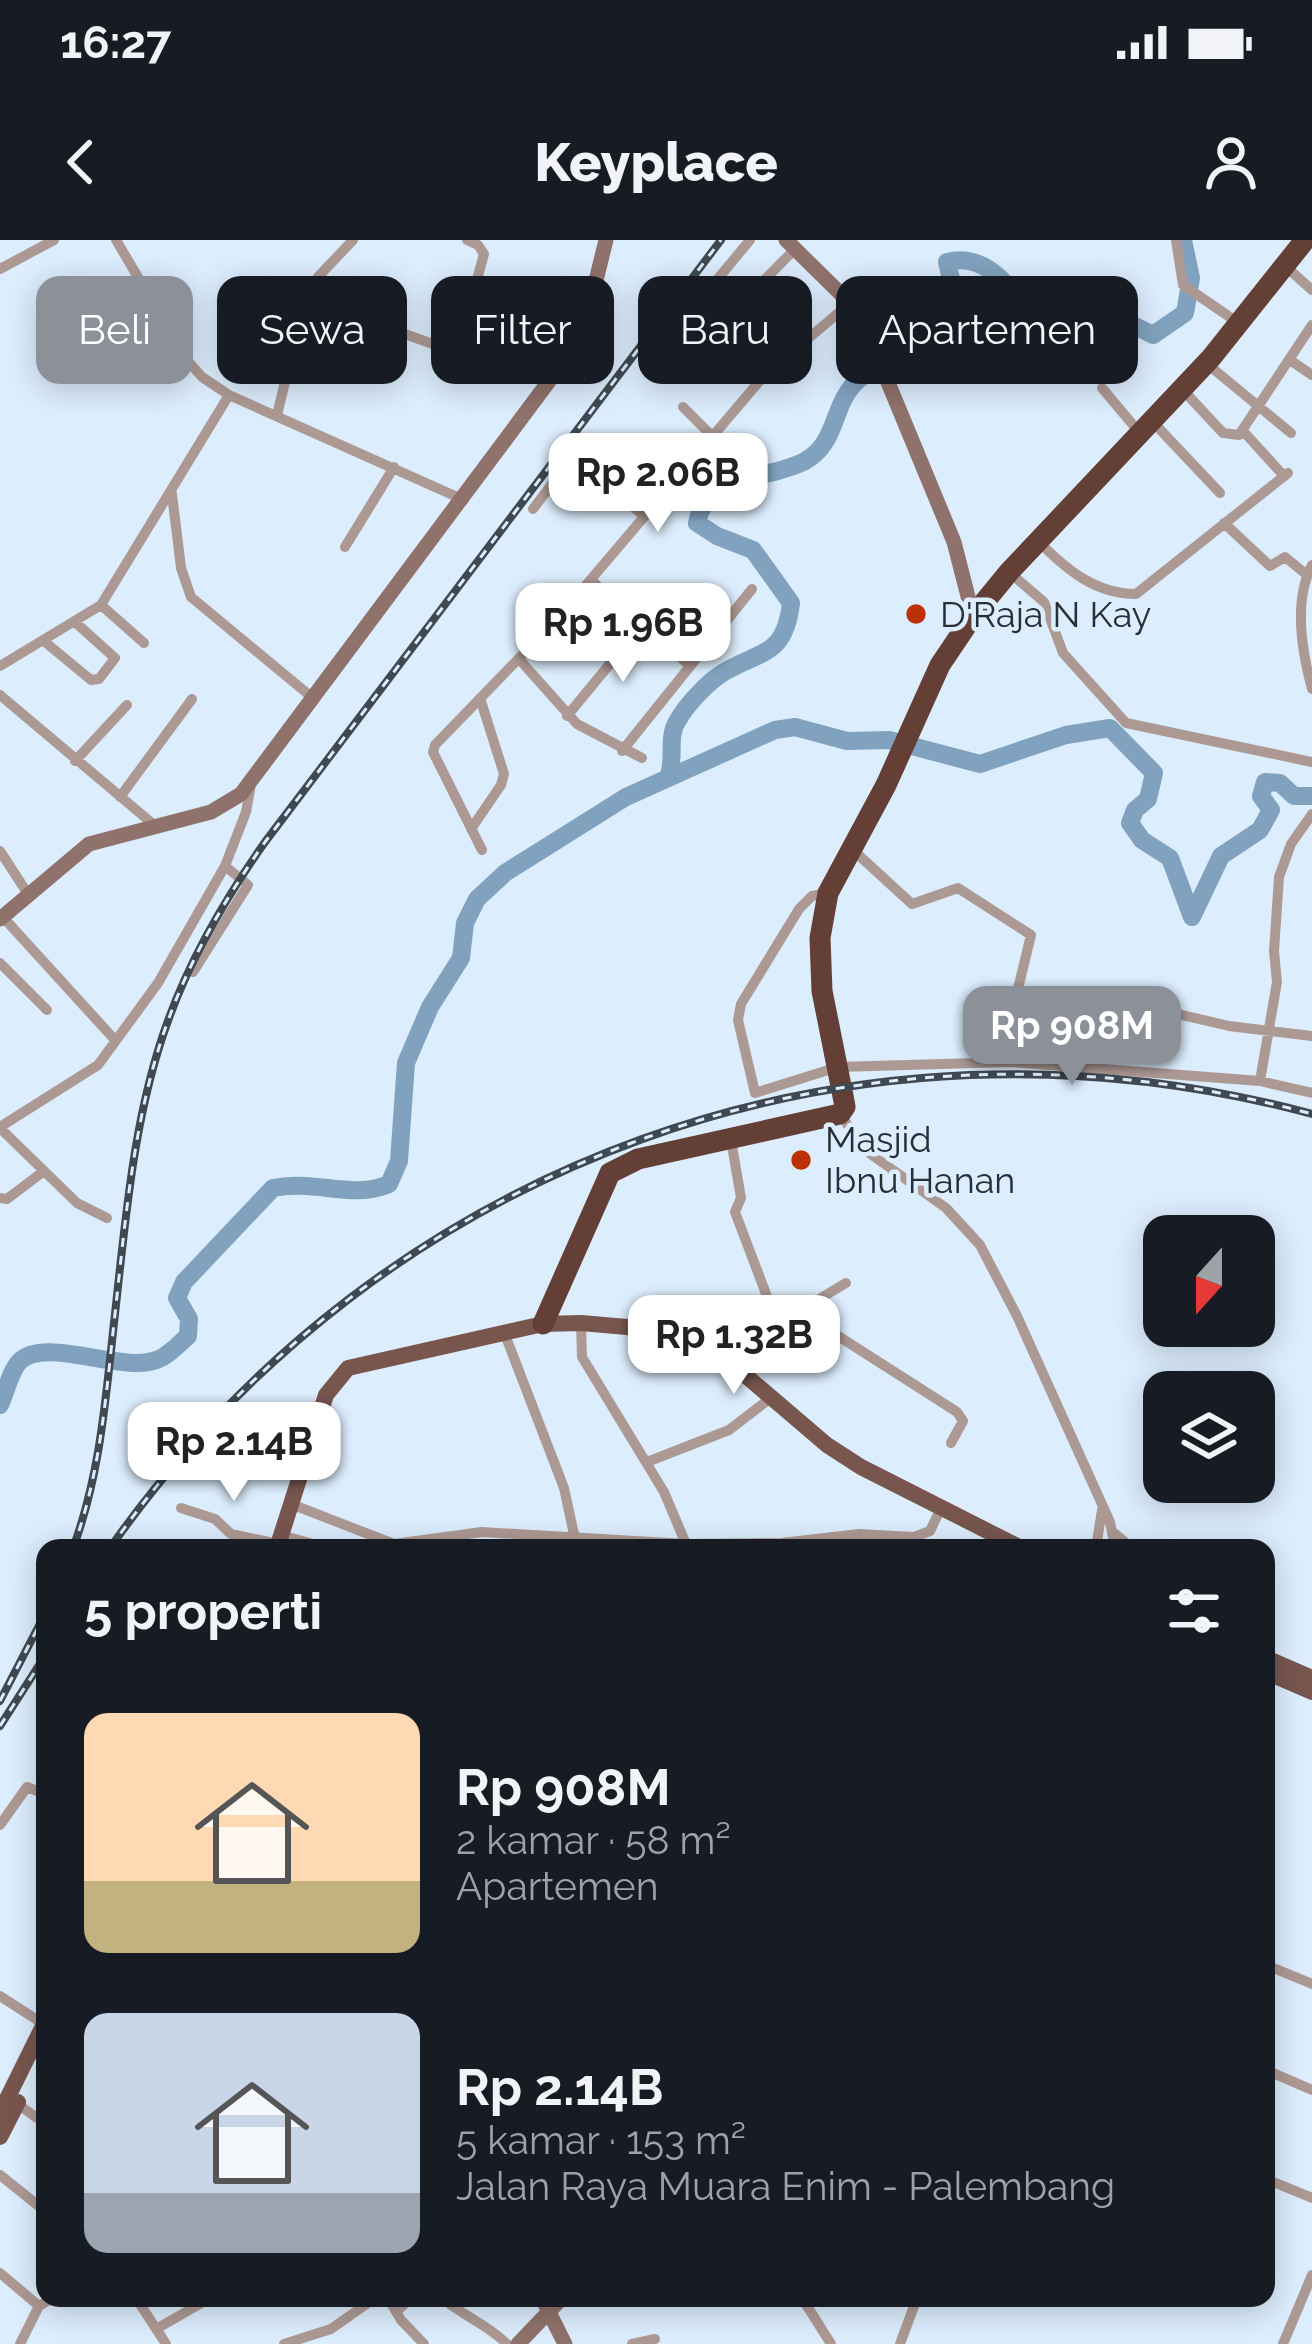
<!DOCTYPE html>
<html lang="id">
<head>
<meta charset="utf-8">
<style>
	body { margin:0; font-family:Raleway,sans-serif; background:#20242c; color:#f1f3f6; height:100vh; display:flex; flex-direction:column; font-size:45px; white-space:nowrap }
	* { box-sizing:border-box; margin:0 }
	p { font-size:39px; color:#9ea1a6 }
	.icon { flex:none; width:66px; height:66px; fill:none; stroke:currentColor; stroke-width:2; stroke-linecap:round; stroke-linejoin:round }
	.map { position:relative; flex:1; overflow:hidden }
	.sheet { position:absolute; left:36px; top:1299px; width:1239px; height:768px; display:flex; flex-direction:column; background:#171b24; border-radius:24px; box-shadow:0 6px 30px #0003 }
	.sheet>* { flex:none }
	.guide { position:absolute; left:36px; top:36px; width:1242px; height:108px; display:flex; gap:24px }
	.needle { width:78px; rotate:201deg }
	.tools { position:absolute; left:1143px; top:975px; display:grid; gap:24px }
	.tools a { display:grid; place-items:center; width:132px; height:132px; border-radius:24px; background:#171b24; box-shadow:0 6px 30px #0003; font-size:60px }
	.price { position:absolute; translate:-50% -102px; padding:0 27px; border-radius:24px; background:#fff; color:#222; font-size:39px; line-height:78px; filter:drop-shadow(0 3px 6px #0008) }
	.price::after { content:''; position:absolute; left:50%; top:72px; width:36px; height:27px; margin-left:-18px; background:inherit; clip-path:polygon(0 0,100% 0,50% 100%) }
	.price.selected { background:#8c9099; color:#fff }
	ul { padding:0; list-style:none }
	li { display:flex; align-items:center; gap:36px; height:300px; padding:0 48px }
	li span { display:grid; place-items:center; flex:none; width:336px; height:240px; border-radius:24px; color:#555 }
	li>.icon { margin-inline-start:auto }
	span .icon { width:144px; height:144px; fill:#fffc; stroke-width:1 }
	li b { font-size:51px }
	h2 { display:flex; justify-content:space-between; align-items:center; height:144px; padding:0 48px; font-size:51px }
	.tag { padding:0 42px; border-radius:24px; background:#171b24; box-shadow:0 6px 30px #0003; font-size:42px; line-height:108px }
	.tag.selected { background:#8c9099; color:#fff }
	.status { display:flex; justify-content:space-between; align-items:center; height:84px; padding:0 60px; background:#171b24; direction:ltr }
	.status svg { height:33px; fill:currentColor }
	header { display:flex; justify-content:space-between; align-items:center; height:156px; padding:0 48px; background:#171b24; font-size:54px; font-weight:800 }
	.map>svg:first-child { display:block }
</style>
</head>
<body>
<div class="status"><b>16:27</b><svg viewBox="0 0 49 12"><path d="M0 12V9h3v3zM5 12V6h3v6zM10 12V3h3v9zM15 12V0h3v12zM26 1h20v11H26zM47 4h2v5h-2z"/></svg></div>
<header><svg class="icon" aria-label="back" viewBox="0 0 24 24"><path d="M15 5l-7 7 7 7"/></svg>Keyplace<svg class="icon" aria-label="person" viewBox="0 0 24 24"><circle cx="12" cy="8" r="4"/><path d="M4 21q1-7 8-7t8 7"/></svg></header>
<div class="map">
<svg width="1312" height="2104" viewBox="0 0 1312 2104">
	<rect width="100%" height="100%" fill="#dcedfd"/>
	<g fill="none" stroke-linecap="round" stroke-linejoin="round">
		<path stroke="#81a2be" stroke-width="18" d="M 669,535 C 675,517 667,496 678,480 C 687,464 709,441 724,432 C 763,410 785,415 791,363 L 753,310 L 717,296 L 697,283 C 707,232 768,241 805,221 C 837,204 832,166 855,143 C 863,134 877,128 887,121 C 903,76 907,87 946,63 L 952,43 L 947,22 C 990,11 1012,54 1038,81 C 1066,82 1085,59 1114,62 L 1123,80 L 1153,95 L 1185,73 L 1191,38 L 1183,0
			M 0,1165 C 6,1152 10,1132 19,1122 C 45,1095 124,1135 159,1119 C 169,1115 180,1103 188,1096 L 189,1079 L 177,1058 L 184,1042 L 273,948 C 314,939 353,960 389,944 L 399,921 L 406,823 L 430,767 L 461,718 L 465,683 L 477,659 L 505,633 L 626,557 L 775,490 L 795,487 L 847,501 L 889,500 L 980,524 L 1066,495 L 1110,488 L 1154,533 L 1148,559 L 1135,570 L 1130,583 L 1142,600 L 1170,618 L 1192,677 L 1221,616 L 1260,590 L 1271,570 L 1261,556 L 1265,542 L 1280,543 L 1294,556 L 1312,556"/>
		<path stroke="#ad9994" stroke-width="10" d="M 116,0 L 187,120 L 202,137 L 229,155 L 464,260
			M 467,0 L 478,5 L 484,14 L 476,43 L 480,55 L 570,113
			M 1176,0 L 1183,45 L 1240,84
			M 1284,25 L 1312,50
			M 0,29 L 54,0
			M 697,64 L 764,136
			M 302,72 L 361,85 L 360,99 L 392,109 L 402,93 L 491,125
			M 719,86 L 795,9
			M 657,112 L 750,0
			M 1290,120 L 1312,135
			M 1206,123 L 1291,193
			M 1102,148 L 1139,192
			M 1182,149 L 1223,193 L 1239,195 L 1312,85
			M 683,167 L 712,196
			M 277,175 L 305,59 L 318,37 L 353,0
			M 1151,180 L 1220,253
			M 1243,191 L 1284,236
			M 172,254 L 181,328 L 191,357 L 314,459
			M 533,269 L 573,216 L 644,276
			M 1224,283 L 1270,326 L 1285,317 L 1307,335
			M 1039,302 C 1066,329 1095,354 1136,354 L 1288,233
			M 345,307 L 394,227
			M 1312,325 C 1293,361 1302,412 1312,449
			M 1009,332 L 1044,362 L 1063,413 L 1126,483 L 1312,522
			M 592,341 L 689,425
			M 101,365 L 144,403
			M 45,402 L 91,440 L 99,439 L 115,418 L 76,383
			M 519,419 L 577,484 L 642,518
			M 0,426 L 101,365 L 229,155
			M 0,455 L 153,584
			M 567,476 L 642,385
			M 622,511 L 752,349
			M 75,521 L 127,465
			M 120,557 L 192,459
			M 471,589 L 501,545 L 504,534 L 480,458
			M 482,610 L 433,512 L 435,505 L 558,378 L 763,137 L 850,63
			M 853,610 L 912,664 L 958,648 L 1031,695 L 1016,757 L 1011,822
			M 0,611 L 28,654
			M 828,653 L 812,656 L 799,669 L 741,764 L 738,780 L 755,853 L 838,827 L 1011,822 L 1260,841 L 1312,853
			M 3,677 L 115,800
			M 0,723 L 47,770
			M 193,732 L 248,645 L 225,626
			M 1016,757 L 1139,765 L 1229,786 L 1312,796
			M 1089,825 L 1103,764
			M 1260,841 L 1277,742 L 1274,711 L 1279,637 L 1291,604 L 1312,574
			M 840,874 L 865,910 L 946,968 L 980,1005 L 1017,1076 L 1110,1282 L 1115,1308
			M 0,887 L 98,825 L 158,743 L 225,626 L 246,572 L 251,544
			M 0,888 L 77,963 L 107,978
			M 731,900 L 741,958 L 735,972 L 771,1067 L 799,1071 L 957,1172 L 963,1181 L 951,1203
			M 0,958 L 7,959 L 44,931
			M 799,1071 L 846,1043
			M 581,1083 L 582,1117 L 664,1252 L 686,1304
			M 504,1092 L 564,1248 L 575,1299
			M 698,1104 L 719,1070
			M 647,1222 L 729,1190 L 772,1157
			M 291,1264 L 394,1304 L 482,1292 L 686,1304 L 782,1303 L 859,1294 L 914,1297 L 930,1291 L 942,1266
			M 181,1268 L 215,1279 L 231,1294 L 278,1304
			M 1113,1292 L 1132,1308
			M 281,1295 L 327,1308
			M 1096,1308 L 1102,1270
			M 0,1585 L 27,1547 L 45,1554
			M 1266,1725 L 1312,1744
			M 0,1756 L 45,1785
			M 1266,1830 L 1312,1850
			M 12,1860 L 37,1878 L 45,1879
			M 0,1935 L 45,1971
			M 1266,1939 L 1312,1958
			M 0,2033 L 39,2066
			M 136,2058 L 166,2104
			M 388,2058 L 401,2080 L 424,2104
			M 442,2058 C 463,2076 487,2084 507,2104
			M 802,2058 L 831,2104
			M 397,2071 L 411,2058
			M 158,2088 L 210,2058
			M 20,2104 L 39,2066 L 53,2058
			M 284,2104 L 331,2089 L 375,2058
			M 632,2104 L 655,2099
			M 900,2104 L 917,2058
			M 1283,2104 L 1312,2035"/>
		<path stroke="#8f726b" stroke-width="15" d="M 786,0 L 850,63 L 868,94 L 954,302 L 973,376
			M 0,679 L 89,604 L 211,572 L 241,554 L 570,113 L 584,89 L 606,0
			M 542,2058 L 565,2104
			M 518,2104 L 562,2058"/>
		<path stroke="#78564e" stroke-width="16" d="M 277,1308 L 326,1155 L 348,1128 L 543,1084 L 581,1083 L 627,1087 L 698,1104 L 725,1118 L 827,1205 L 861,1227 L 1021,1308
			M 1266,1418 L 1312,1438
			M 1266,1432 L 1312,1452
			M 0,1873 L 45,1782
			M 0,1897 L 18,1862"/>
		<path stroke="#643f35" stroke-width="21" d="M 543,1084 L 610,933 L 638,919 L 840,874 L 845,867 L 843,856 L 822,751 L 820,698 L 828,653 L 886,545 L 940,425 L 973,376 L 1009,332 L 1211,118 L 1305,0"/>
		<g stroke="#404951" stroke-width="8">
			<path id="rail" d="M 73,1308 C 101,1233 106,1153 115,1074 C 126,975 134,872 169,778 C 192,715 227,656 265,602 L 721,0
				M 110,1308 C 382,921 854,750 1312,874
				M 0,1461 L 45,1374
				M 0,1486 L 45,1416"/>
		</g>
		<use href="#rail" stroke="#dcedfd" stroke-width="3" stroke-dasharray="9" stroke-linecap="butt"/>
	</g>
	<g fill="#bc3206" stroke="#dcedfd" stroke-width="4.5">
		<circle cx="916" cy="374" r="12"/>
		<circle cx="801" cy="920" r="12"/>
	</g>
	<g text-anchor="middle" stroke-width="9" stroke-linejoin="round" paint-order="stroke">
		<g font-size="36" fill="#272f36" stroke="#dcedfd" text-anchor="start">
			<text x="940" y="387">D'Raja N Kay</text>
			<text x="825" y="912">Masjid<tspan x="825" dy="41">Ibnu Hanan</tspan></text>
		</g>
	</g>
</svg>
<div class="tools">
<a><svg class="needle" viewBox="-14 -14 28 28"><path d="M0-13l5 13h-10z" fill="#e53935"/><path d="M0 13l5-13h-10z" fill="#9ea1a6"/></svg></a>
<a><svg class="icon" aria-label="layers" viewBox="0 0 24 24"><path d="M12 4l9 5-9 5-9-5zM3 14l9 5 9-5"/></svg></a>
</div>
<b class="price" style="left:658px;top:295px">Rp 2.06B</b>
<b class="price" style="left:623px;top:445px">Rp 1.96B</b>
<b class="price selected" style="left:1072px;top:848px">Rp 908M</b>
<b class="price" style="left:734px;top:1157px">Rp 1.32B</b>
<b class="price" style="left:234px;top:1264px">Rp 2.14B</b>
<div class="guide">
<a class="tag selected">Beli</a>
<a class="tag">Sewa</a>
<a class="tag">Filter</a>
<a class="tag">Baru</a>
<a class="tag">Apartemen</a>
</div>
<section class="sheet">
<h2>5 properti<svg class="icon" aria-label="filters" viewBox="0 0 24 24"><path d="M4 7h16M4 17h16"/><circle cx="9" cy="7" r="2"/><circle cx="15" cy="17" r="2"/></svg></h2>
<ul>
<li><span style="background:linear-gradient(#ffd9b3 70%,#c2b280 0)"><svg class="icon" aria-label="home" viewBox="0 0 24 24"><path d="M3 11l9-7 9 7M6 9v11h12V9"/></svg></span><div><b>Rp 908M</b><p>2 kamar · 58 m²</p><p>Apartemen</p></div></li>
<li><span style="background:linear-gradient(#c9d6e8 75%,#9aa5b1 0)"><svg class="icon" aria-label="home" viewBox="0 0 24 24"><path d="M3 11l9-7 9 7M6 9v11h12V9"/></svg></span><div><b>Rp 2.14B</b><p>5 kamar · 153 m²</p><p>Jalan Raya Muara Enim - Palembang</p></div></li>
</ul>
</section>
</div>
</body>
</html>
